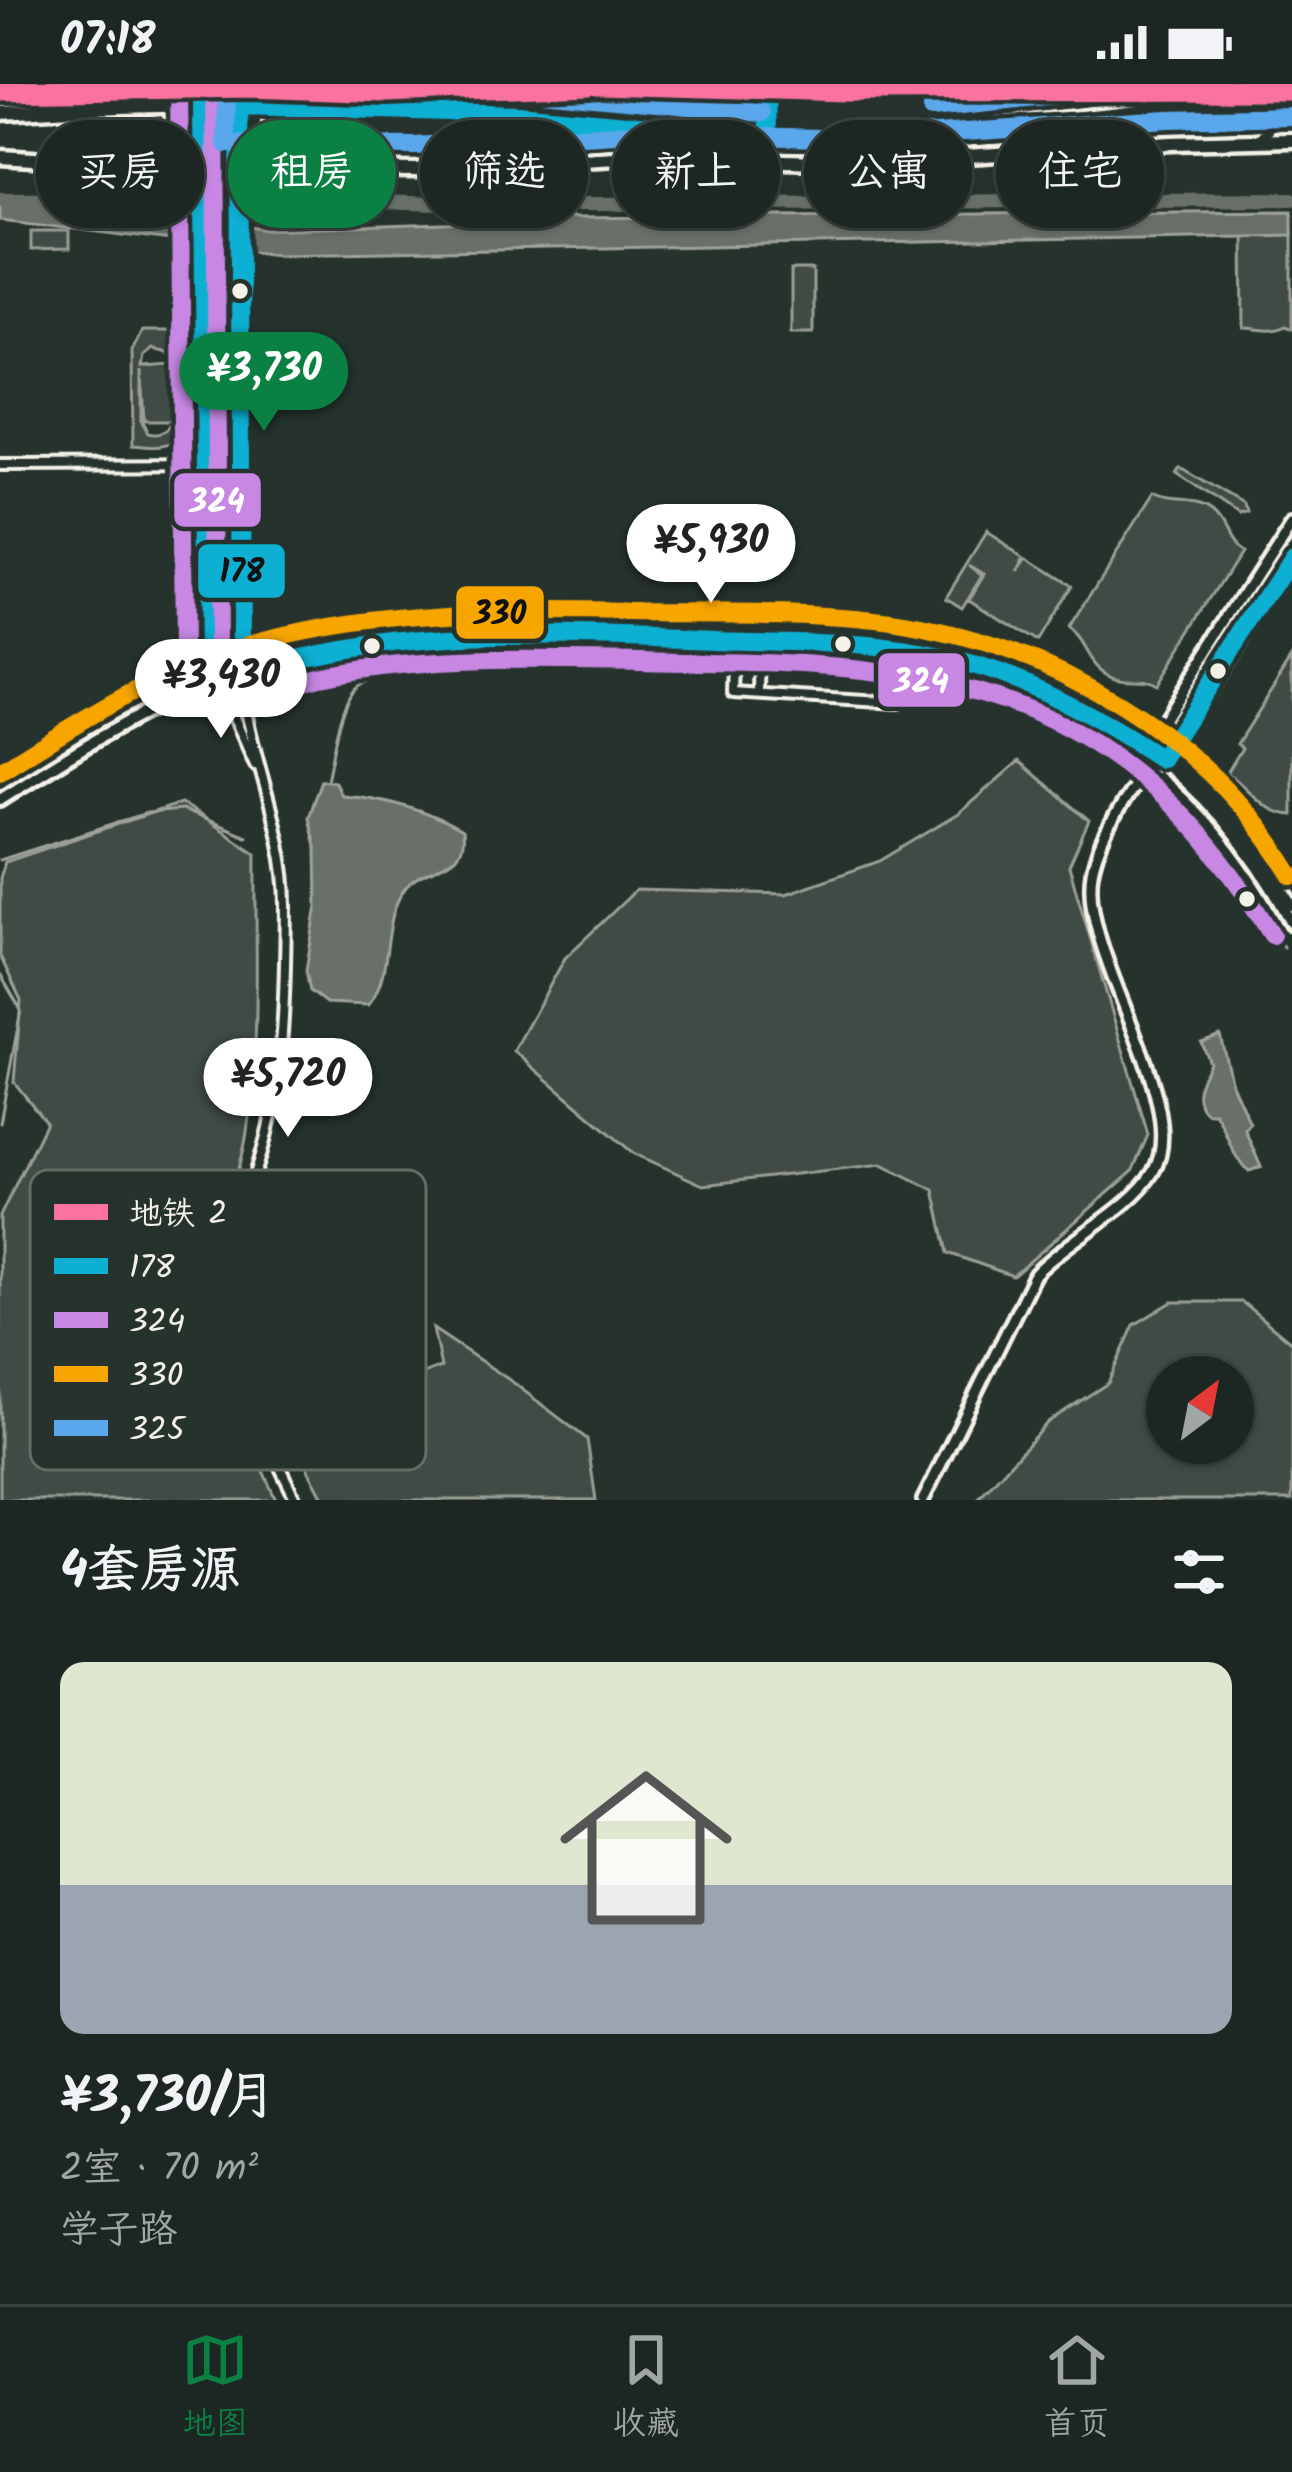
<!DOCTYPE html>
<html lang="zh">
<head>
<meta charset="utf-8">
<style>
	body { margin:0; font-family:Kalam,"LXGW WenKai TC",sans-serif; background:#252e2a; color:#f1f3f6; height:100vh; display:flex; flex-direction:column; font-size:45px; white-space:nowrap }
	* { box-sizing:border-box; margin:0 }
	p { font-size:39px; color:#a0a5a5 }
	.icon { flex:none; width:66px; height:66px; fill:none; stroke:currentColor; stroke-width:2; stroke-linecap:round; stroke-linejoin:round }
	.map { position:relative; height:1416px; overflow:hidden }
	.side { display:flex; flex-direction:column; background:#1c2622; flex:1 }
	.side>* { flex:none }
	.banner { position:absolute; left:36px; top:36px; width:1221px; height:108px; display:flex; gap:24px }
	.needle { width:78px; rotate:32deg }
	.buttons { position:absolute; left:1146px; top:1272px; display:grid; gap:24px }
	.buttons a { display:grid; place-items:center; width:108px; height:108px; border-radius:50%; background:#1c2622; box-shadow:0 3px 9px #0004,0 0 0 3px #3a4340; font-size:60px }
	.price { position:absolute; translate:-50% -102px; padding:0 27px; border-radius:42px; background:#fff; color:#222; font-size:39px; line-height:78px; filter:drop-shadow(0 3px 6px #0008) }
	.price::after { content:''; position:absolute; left:50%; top:72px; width:36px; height:27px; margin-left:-18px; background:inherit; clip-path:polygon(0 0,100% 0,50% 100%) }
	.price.on { background:#0b8043; color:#fff }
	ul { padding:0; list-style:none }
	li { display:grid; align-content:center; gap:24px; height:636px; padding:0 60px }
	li+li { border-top:3px solid #3a4340 }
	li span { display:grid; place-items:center; height:372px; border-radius:24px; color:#555 }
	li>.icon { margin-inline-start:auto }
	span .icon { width:216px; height:216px; fill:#fffc; stroke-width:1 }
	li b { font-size:51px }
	h2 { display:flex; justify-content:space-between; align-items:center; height:144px; padding:0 60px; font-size:51px }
	.pill { padding:0 42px; border-radius:54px; background:#1c2622; box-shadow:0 3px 9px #0004,0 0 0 3px #3a4340; font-size:42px; line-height:108px }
	.pill.on { background:#0b8043; color:#fff }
	.status { display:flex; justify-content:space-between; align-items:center; height:84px; padding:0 60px; background:#1c2622; direction:ltr }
	.status svg { height:33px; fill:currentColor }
	.menu { display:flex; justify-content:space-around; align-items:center; height:168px; border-top:3px solid #3a4340; background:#1c2622; font-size:33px; color:#a0a5a5 }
	.menu a { display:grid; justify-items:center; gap:6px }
	.menu .on { color:#0b8043 }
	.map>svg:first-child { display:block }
</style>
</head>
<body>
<div class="status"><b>07:18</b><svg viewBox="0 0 49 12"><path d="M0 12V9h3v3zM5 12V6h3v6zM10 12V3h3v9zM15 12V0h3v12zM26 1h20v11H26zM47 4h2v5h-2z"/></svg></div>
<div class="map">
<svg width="1292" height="1416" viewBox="0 0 1292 1416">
	<rect width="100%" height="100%" fill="#26332d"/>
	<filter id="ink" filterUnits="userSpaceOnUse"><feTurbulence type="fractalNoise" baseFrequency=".00833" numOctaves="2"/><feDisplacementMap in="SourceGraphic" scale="24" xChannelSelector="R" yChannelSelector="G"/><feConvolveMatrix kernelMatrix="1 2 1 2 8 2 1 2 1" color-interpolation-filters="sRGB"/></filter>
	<g filter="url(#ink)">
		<path fill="#414b45" stroke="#9a9e96" stroke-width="3" fill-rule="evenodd" d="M 31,147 L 69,147 L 69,165 L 31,166 Z
			M 1243,147 L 1292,148 L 1292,245 L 1285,242 C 1271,250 1257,244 1244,244 Z
			M 791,186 L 813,186 L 813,249 L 791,249 Z
			M 142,247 L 184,247 C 183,271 191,347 171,359 C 160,365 145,362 133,361 L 132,267 ZM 153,265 L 168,269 C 178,290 184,359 148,349 L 141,337 L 141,287 L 144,337 L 171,337 L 171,281 L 142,283 L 144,272 Z
			M 1181,385 L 1244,422 L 1246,429 L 1238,432 L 1177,391 Z
			M 1152,414 C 1170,425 1191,415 1210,429 C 1225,440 1224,459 1240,468 L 1157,600 C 1142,590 1125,600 1108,590 C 1087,579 1087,556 1069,545 Z
			M 986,448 L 1026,473 L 1018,488 L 1028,474 L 1072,502 L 1038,558 L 969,515 L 984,490 L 969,481 L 982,491 L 962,523 L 946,513 Z
			M 1292,573 L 1292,731 C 1260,729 1251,704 1227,689 L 1242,664 L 1237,660 Z
			M 1019,677 L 1089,737 L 1069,782 L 1148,1051 L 1132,1088 L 1013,1192 L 948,1169 L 934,1106 L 882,1080 L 703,1101 L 633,1069 L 514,967 L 565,874 L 636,806 L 786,810 L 880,777 L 958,730 Z
			M 181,719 L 256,769 C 255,862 261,961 246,1054 C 237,1109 208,1158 210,1216 C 212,1284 249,1354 276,1416 L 0,1416 L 0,1132 L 46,1038 L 14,998 L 21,916 L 0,872 L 0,794 L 5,778 Z
			M 1172,1218 L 1242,1218 L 1292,1259 L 1292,1416 L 977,1416 L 1048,1338 L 1108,1299 L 1134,1241 ZM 1233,1293 L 1233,1359 L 1167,1359 L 1167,1293 Z
			M 433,1245 L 511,1297 L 587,1355 L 596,1416 L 324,1416 L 286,1343 L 441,1283 Z"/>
		<path fill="#676f68" stroke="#9fa39b" stroke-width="3" d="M 548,0 L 562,0 L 560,122 L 564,130 L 574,134 L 1292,127 L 1292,151 L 278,170 L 0,136 L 0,114 L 206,133 L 266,146 L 533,137 L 545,122 Z
			M 321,696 L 335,698 L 341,711 C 384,714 425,726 462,747 C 468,787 425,780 406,803 C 380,835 395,889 368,921 L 326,919 L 310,907 L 306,886 L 317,822 L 316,766 L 308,733 Z
			M 1220,951 L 1232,1000 L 1250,1040 L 1245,1046 L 1261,1083 L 1249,1087 C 1227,1067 1230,1051 1215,1029 L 1207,1029 C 1189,1014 1201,997 1209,978 L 1201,958 Z"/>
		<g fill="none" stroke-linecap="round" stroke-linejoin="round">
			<path stroke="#9fa39b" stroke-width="3" d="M 327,696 C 333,672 339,616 357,602 C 395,573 550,586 600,587 C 687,589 777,585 864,594 C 914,598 967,609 1014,629 C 1131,678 1218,754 1283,863
				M 0,776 L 147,729 L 182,726 L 246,752
				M 0,890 L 21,926 L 0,1039"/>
			<path stroke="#676f68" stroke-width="14" d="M 0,115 L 220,113 L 471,121 L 1292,115"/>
			<g stroke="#f4f1e8" stroke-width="16">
				<path id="minor" d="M 518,28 L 519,0
					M 0,381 L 241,380
					M 735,553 L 733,609 L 898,619 L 907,565
					M 241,589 C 247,668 286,742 286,822 C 285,895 285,977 267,1049 C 254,1104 229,1150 230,1208 C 232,1280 264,1353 296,1416
					M 218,597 L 255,681
					M 759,610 L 760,554"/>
			</g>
			<g stroke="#f4f1e8" stroke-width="18">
				<path id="tertiary" d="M 766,76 L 767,0
					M 1146,686 L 1150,656 L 1292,434
					M 923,1416 L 1035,1190 C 1067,1156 1131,1125 1153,1088 C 1194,1021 1078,869 1092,789 C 1097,759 1127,706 1148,685 C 1155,678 1162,674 1168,666 C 1213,606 1256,538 1292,473"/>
			</g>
			<g stroke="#f4f1e8" stroke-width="20">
				<path id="secondary" d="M 203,0 L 208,569 L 214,589
					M 239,0 L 242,579
					M 1257,20 C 1275,28 1274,46 1258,56
					M 279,22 C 262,44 267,63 279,86
					M 165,83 C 174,61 182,42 167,22
					M 0,698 C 76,649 155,597 244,575 C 372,542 504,541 635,544 C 720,545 805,547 891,552 C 1062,569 1205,678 1292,821
					M 0,715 C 77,667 155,614 243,588 C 374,549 506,550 641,553 C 724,555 806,557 888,562 C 1069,595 1204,672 1292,839"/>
			</g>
			<g stroke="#f4f1e8" stroke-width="21">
				<path id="primary" d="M 0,29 C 172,18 347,18 520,30 C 604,36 689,52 774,53 C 828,54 883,54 938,49 C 1056,39 1173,17 1292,20
					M 0,73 L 165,83 L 415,86 L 633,73 L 857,79 L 1170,59 L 1292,56"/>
			</g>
			<use href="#minor" stroke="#26332d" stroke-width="8"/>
			<use href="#tertiary" stroke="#26332d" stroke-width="9"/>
			<use href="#secondary" stroke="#26332d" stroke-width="10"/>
			<use href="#primary" stroke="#26332d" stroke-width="12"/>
			<g stroke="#26332d" stroke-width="27">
				<path id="bus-1" d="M 239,0 L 242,575 L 280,567
					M 767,0 L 768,53 L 518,30 L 202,21 L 208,569 L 218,597 C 385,541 540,550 713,556 C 798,559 883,556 966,579 C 1037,599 1100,635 1161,675 L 1292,473"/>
			</g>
			<g stroke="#26332d" stroke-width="27">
				<path id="bus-2" d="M 179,0 L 184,569 C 187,586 194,618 214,621 C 231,623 298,598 320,593 C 376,581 434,577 491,576 C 561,575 631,577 700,578 C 962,580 1127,614 1272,851
					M 215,0 L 218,577 C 229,609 258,596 283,592"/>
			</g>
			<g stroke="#26332d" stroke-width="27">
				<path id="bus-3" d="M 0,687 C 74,640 149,592 233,566 C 361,526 497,526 629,529 C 713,530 809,527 892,538 C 1054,562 1207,651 1292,792"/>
			</g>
			<g stroke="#26332d" stroke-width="27">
				<path id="bus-4" d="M 227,0 L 226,60 L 414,62 L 634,49 L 857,55 L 1168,35 L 1291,32
					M 309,0 L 520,6 L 762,29
					M 931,25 L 1171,0"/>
			</g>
			<use href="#bus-1" stroke="#0dafd3" stroke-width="18"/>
			<use href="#bus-2" stroke="#c787e3" stroke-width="18"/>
			<use href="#bus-3" stroke="#f7a600" stroke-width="18"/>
			<use href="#bus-4" stroke="#5aa8eb" stroke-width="18"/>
			<g stroke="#26332d" stroke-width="30">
				<path id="metro-1" d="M 597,0 L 845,7 L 1292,6
					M 0,7 L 250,3 L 387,8 L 589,0"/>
			</g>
			<use href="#metro-1" stroke="#f9739e" stroke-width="21"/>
		</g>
	</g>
	<g fill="#f4f1e8" stroke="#26332d" stroke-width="4.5">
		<circle cx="240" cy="207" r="10"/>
		<circle cx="843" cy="560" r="10"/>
		<circle cx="372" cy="562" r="10"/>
		<circle cx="1218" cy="587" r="10"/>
		<circle cx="1247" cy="815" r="10"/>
	</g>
	<rect x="30" y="1086" width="396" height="300" rx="18" fill="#26332d" stroke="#646c65" stroke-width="3"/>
	<rect x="54" y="1120" width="54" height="16" fill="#f9739e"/>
	<rect x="54" y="1174" width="54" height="16" fill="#0dafd3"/>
	<rect x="54" y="1228" width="54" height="16" fill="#c787e3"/>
	<rect x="54" y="1282" width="54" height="16" fill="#f7a600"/>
	<rect x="54" y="1336" width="54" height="16" fill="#5aa8eb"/>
	<g font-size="33" fill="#f4f1e8">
		<text x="129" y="1140">地铁 2</text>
		<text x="129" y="1194">178</text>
		<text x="129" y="1248">324</text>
		<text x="129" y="1302">330</text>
		<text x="129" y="1356">325</text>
	</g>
	<g stroke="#26332d" stroke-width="4.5">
		<rect x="172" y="387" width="91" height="58" rx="12" fill="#c787e3"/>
		<rect x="196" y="458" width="91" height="58" rx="12" fill="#0dafd3"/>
		<rect x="454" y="500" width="92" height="57" rx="12" fill="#f7a600"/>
		<rect x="876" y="567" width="91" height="58" rx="12" fill="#c787e3"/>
	</g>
	<g font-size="33" text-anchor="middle" font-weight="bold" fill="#fff">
		<text x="217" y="428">324</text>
		<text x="921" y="608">324</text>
	</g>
	<g font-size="33" text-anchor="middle" font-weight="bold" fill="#111">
		<text x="242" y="498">178</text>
		<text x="500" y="540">330</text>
	</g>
</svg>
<div class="buttons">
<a><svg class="needle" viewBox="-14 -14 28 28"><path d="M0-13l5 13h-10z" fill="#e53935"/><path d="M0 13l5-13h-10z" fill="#a0a5a5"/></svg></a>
</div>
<b class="price on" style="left:264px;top:350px">¥3,730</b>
<b class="price" style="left:711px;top:522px">¥5,930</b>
<b class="price" style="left:221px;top:657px">¥3,430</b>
<b class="price" style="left:288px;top:1056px">¥5,720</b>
<div class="banner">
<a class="pill">买房</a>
<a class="pill on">租房</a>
<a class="pill">筛选</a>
<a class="pill">新上</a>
<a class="pill">公寓</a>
<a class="pill">住宅</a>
</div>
</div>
<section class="side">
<h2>4套房源<svg class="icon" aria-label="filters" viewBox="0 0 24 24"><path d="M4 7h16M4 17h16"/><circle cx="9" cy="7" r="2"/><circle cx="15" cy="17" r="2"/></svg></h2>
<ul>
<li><span style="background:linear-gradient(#dfe7d0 60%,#9aa5b1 0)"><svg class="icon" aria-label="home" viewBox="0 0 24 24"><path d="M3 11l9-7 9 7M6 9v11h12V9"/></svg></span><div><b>¥3,730/月</b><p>2室 · 70 m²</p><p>学子路</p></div></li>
</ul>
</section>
<nav class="menu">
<a class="on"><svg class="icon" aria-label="map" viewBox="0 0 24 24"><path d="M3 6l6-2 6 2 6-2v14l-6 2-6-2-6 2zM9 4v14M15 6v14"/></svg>地图</a>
<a><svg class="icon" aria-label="saved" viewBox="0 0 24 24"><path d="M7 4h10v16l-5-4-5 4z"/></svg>收藏</a>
<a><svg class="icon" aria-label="home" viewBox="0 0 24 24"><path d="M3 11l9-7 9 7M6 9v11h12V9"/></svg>首页</a>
</nav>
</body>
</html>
